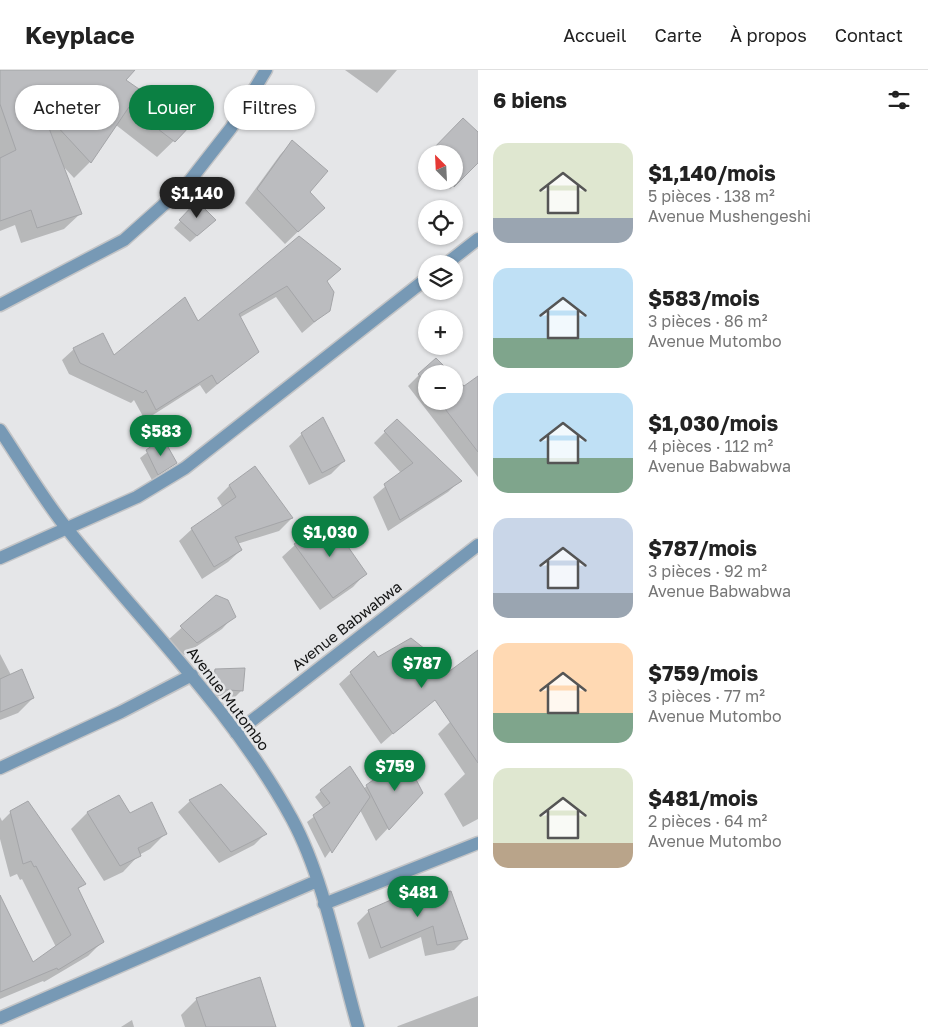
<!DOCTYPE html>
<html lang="fr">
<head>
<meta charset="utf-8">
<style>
	body { margin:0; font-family:"Golos Text",sans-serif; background:#f2f2f2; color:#222; height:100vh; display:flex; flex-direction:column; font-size:19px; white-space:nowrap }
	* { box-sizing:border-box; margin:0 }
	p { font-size:16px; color:#767676 }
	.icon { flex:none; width:28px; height:28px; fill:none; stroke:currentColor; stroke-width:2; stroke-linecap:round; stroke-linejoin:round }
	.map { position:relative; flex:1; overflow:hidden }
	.panel { display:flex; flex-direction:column; background:#fff; width:450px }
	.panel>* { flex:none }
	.top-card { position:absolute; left:15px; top:15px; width:388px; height:45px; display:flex; gap:10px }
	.needle { width:32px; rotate:336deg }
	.fabs { position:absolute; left:418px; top:75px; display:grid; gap:10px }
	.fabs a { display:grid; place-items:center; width:45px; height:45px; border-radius:50%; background:#fff; box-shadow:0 1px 4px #0004; font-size:25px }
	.price { position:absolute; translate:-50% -42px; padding:0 11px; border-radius:18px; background:#0b8043; color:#fff; font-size:16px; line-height:32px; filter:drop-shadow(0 1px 2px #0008) }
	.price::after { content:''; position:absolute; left:50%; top:30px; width:15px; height:11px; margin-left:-8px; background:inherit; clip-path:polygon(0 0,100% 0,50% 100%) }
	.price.current { background:#222; color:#fff }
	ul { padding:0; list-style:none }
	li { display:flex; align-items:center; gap:15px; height:125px; padding:0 15px }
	li span { display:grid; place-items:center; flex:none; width:140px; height:100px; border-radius:15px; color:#555 }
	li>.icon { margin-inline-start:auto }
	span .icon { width:60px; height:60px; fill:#fffc; stroke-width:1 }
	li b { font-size:21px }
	h2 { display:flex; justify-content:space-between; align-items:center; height:60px; padding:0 15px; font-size:21px }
	.pill { padding:0 18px; border-radius:22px; background:#fff; box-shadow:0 1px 4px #0004; font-size:18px; line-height:45px }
	.pill.current { background:#0b8043; color:#fff }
	header { display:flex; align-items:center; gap:30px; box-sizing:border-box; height:70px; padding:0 25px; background:#fff; border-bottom:1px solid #e0e0e0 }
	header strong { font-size:24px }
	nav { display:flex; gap:28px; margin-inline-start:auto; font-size:18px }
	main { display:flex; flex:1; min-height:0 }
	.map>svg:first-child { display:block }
</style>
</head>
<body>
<header>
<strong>Keyplace</strong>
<nav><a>Accueil</a><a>Carte</a><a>À propos</a><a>Contact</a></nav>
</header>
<main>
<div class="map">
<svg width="478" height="957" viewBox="0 0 478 957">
	<rect width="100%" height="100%" fill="#e5e6e8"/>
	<path fill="#0003" d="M 0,0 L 134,0 L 124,10 L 189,56 L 157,87 L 116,55 L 90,92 L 74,108 L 62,95 L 81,143 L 64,159 L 21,173 L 15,155 L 0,161 Z
		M 345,0 L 397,0 L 377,23 Z
		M 478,64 L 478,91 L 450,119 L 443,111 L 454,111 L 454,84 Z
		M 292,72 L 308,122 L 310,150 L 285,174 L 245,133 L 280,85 Z
		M 426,87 L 426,95 L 422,91 Z
		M 197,133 L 208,156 L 190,172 L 174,158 Z
		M 299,168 L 326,212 L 329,240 L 302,263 L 276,227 L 239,248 L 257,281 L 206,324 L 200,315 L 145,350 L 134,330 L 131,333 L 69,304 L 62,290 L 74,279 L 113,287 L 197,253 Z
		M 426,304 L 426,331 L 454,331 L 454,307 L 464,318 L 478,307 L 478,407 L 408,316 L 419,305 Z
		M 397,350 L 460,411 L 448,422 L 388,461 L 373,427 L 401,403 L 374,373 Z
		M 302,364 L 344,391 L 331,404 L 309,415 L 289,376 Z
		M 163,370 L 176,393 L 152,410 L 140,388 Z
		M 229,416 L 292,448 L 279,461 L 237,474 L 241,480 L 228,492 L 202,509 L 179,471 L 192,459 L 223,438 L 217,428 Z
		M 295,475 L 365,504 L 353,517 L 320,540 L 282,487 Z
		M 216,527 L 234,546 L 222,559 L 184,585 L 168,570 Z
		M 0,584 L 11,605 L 33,628 L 18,643 L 0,650 Z
		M 215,600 L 242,620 L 235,627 L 207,625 L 209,606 Z
		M 351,603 L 416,643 L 381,674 L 339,614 Z
		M 478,633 L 478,749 L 463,757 L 444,724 L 465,704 L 438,664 L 450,652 Z
		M 367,716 L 421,723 L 376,771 L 360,740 L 325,788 L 307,752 L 324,739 L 315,727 L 321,721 L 363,719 Z
		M 118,726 L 129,744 L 166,763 L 150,779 L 139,785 L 123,802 L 104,811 L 71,759 L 87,743 Z
		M 190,731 L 265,764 L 254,775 L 219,793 L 178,742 Z
		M 11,742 L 84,814 L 77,820 L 102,872 L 88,886 L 44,912 L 43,911 L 0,929 L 0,842 L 32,894 L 56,877 L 22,809 L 20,810 L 17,804 L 10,807 L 0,769 L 0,747 L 2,751 Z
		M 411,830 L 466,868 L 454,880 L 425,886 L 421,867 L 369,889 L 357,853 L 369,841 Z
		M 478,926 L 478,957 L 397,957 L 398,956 Z
		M 197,929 L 274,957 L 185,957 L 181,945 Z
		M 132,950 L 134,957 L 121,957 Z"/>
	<path fill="#bbbcbf" stroke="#a4a5a8" d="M 0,0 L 135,0 L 126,10 L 191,55 L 175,72 L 129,37 L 91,93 L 42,40 L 82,144 L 37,158 L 31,140 L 0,151 L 0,88 L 16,80 L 0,34 Z
		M 463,48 L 478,62 L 478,93 L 454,117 L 454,84 L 428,84 Z
		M 292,70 L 328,101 L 310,122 L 325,138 L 298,162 L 257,119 Z
		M 197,131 L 216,150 L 197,166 L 179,150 Z
		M 299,166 L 341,199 L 327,211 L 334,222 L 330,241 L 314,252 L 287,216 L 239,244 L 259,282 L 217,314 L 212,305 L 156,340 L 146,320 L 143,323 L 80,293 L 73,278 L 103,263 L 114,285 L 185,227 L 198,251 Z
		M 436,288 L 452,304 L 426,304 L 426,314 L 418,304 Z
		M 454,305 L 464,316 L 478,306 L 478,382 L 439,331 L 454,331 Z
		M 323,347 L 345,391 L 322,403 L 301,363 Z
		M 397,349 L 462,411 L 400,450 L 384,414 L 413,393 L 384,361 Z
		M 163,368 L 177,393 L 158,405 L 146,380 Z
		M 255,396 L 293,448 L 235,467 L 242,480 L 214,497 L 191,458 L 236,427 L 229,415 Z
		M 328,448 L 367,504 L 333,528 L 294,474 Z
		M 216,525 L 228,530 L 236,547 L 197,573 L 180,556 Z
		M 411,568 L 430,583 L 447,603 L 478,580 L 478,693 L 435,630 L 393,664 L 350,602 L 374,581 L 378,587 Z
		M 245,598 L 243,621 L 213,619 L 215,599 Z
		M 22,599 L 34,628 L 0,642 L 0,609 Z
		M 405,688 L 423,723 L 389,760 L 366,715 Z
		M 350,696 L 370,727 L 332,783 L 313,745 L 330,733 L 320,720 Z
		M 221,714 L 267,764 L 231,782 L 189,730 Z
		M 119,725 L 130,743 L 152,732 L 167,764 L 138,778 L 141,786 L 120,796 L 87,742 Z
		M 28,731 L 86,814 L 78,818 L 104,872 L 58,900 L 57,898 L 0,922 L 0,825 L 33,892 L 71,865 L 36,796 L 34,797 L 31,791 L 23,794 L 10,741 Z
		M 451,821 L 468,869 L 437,875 L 433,856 L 381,878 L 368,840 L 409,822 L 412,828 Z
		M 260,907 L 276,957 L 206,957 L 196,928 Z"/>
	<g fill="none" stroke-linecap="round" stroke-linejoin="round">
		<g stroke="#c3c4c6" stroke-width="15">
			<path id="minor" d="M 446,194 L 478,169
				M 0,235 L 124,170 L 188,113 L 231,58 L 266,0
				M 0,360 C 22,393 43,429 68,460 C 144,555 233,641 292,749 C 324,808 339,891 358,957
				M 0,488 L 137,427 L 185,398 L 426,209
				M 236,663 L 478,475
				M 0,698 L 121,642 L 192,605
				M 324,834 L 478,773
				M 0,948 L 317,811"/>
		</g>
		<use href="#minor" stroke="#7799b5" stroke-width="12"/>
	</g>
	<g text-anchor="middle" stroke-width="5" stroke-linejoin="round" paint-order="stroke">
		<g font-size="15" fill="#131414" stroke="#e5e6e8">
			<text transform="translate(347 556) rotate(-38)" y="5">Avenue Babwabwa</text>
			<text transform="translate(228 629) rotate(53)" y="5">Avenue Mutombo</text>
		</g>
	</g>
</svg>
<div class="fabs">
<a><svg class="needle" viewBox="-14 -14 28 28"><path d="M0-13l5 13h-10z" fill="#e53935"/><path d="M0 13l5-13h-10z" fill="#767676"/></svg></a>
<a><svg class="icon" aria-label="locate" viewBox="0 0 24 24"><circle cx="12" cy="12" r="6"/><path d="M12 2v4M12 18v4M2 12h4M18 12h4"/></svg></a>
<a><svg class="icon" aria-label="layers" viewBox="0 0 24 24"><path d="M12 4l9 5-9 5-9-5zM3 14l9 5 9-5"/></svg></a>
<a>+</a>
<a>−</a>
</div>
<b class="price current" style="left:197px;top:149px">$1,140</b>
<b class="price" style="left:161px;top:387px">$583</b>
<b class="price" style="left:330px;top:488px">$1,030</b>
<b class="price" style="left:422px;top:619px">$787</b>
<b class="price" style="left:395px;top:722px">$759</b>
<b class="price" style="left:418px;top:848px">$481</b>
<div class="top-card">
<a class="pill">Acheter</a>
<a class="pill current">Louer</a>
<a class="pill">Filtres</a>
</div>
</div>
<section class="panel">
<h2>6 biens<svg class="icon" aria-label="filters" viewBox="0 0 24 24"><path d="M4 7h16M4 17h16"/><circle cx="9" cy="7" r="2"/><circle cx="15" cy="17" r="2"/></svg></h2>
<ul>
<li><span style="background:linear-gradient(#dfe7d0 75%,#9aa5b1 0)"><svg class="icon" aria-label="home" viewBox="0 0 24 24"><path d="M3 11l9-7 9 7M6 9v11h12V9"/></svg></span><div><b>$1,140/mois</b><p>5 pièces · 138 m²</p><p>Avenue Mushengeshi</p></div></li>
<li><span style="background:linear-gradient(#bfe0f5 70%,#7fa58c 0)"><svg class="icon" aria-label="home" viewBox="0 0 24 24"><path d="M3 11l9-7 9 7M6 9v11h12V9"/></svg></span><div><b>$583/mois</b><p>3 pièces · 86 m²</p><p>Avenue Mutombo</p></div></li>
<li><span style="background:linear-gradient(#bfe0f5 65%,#7fa58c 0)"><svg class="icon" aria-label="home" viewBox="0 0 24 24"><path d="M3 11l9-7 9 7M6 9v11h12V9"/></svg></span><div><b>$1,030/mois</b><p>4 pièces · 112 m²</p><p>Avenue Babwabwa</p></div></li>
<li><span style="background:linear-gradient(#c9d6e8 75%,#9aa5b1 0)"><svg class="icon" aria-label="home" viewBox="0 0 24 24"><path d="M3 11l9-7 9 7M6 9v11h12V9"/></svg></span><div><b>$787/mois</b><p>3 pièces · 92 m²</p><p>Avenue Babwabwa</p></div></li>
<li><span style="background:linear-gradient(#ffd9b3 70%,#7fa58c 0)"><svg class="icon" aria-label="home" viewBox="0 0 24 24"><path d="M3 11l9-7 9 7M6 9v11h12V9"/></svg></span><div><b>$759/mois</b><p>3 pièces · 77 m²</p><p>Avenue Mutombo</p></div></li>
<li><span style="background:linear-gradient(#dfe7d0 75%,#b9a48a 0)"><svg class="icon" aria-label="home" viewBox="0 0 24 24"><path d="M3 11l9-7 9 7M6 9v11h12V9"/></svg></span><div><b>$481/mois</b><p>2 pièces · 64 m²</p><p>Avenue Mutombo</p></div></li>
</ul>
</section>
</main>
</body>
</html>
